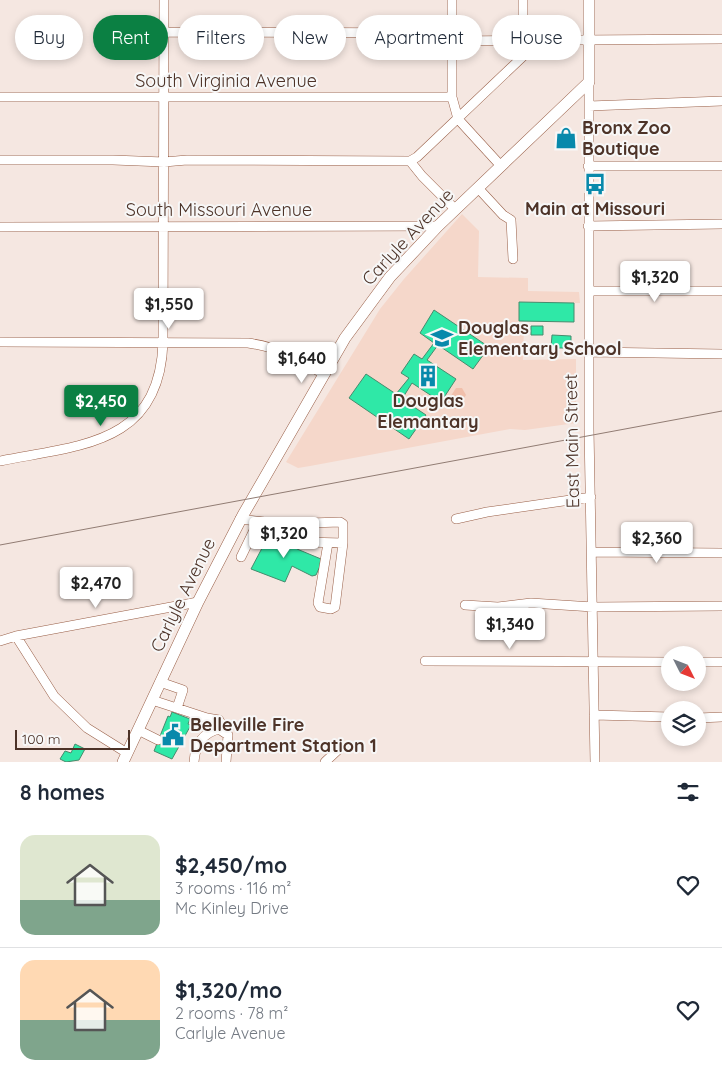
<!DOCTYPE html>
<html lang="en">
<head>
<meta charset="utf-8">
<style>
	body { margin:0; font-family:Quicksand,sans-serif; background:#f2f2f3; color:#1f2937; height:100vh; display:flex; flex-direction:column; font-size:19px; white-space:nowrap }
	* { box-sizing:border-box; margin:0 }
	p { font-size:16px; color:#747a83 }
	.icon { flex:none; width:28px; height:28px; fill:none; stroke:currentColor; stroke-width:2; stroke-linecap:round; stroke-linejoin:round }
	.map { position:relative; height:762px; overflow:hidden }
	.sheet { display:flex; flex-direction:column; background:#fff; flex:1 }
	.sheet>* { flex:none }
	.guide { position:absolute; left:15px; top:15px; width:692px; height:45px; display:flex; gap:10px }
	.needle { width:32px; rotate:132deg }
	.buttons { position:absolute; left:661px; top:646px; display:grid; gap:10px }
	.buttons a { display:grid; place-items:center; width:45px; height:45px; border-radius:50%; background:#fff; box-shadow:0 2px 8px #0003; font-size:25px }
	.scale { position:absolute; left:15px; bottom:12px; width:115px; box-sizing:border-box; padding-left:5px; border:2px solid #4d3328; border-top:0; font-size:14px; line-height:18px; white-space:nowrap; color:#4d3328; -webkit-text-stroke:4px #f7f7f7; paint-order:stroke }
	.price { position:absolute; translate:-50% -42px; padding:0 11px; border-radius:5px; background:#fff; color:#222; font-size:16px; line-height:32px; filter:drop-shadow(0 1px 2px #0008) }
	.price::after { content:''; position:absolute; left:50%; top:30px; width:15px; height:11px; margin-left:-8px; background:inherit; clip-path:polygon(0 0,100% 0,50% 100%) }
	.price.active { background:#0b8043; color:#fff }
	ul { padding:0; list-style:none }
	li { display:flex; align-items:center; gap:15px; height:125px; padding:0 20px }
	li+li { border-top:1px solid #e0e1e3 }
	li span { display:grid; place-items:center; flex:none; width:140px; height:100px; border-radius:15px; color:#555 }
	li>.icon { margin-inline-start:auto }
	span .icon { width:60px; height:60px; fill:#fffc; stroke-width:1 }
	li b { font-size:21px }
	h2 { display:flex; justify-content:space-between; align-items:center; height:60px; padding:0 20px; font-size:21px }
	.pill { padding:0 18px; border-radius:22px; background:#fff; box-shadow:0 2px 8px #0003; font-size:18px; line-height:45px }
	.pill.active { background:#0b8043; color:#fff }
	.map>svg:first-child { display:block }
</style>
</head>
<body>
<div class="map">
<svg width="722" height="762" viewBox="0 0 722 762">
	<rect width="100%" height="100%" fill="#f5e7e1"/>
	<path fill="#f5d7ca" d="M 462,214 L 479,231 L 478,277 L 528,278 L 528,291 L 579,292 L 580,303 L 519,303 L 519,323 L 524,324 L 523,360 L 576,359 L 576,423 L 525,430 L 510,429 L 310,466 L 298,468 L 286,462 L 380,309 L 404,279 Z"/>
	<path fill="#f1bfab" d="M 456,388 L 462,388 L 466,395 L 456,409 L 451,409 L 447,402 Z"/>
	<path fill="#2fe8a7" stroke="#468b6d" d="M 519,302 L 574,303 L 574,322 L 519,321 Z
		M 434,310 L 489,347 L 473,369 L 438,345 L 427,360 L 456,379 L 441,402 L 412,383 L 402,399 L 426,415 L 409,439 L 349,398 L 366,374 L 396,394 L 409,378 L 401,373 L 414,354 L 422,359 L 434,343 L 420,333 Z
		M 531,326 L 543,326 L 543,335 L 531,335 Z
		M 552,335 L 571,336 L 571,348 L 551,348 Z
		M 270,533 L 296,546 L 297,549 L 321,559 L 322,562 L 316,575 L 312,576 L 292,566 L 285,582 L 251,569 Z
		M 172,712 L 190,719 L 188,724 L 191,725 L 172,759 L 154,751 L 168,716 L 170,717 Z
		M 75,744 L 85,749 L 79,760 L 66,762 L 60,759 L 65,751 L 71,753 Z"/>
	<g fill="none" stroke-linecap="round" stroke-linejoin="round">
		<g stroke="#995f47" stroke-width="10">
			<path id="minor" d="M 452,0 L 452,97 L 458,119 L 501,166
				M 164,32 L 452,33
				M 523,40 L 523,0
				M 452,41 L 722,39
				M 589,82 L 589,429 L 595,762
				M 0,97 L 452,97
				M 589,106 L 722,101
				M 0,160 L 113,160 L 164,162 L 187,160 L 410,161 L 417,157 L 535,45 L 536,40
				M 410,161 L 422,176 L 455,209
				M 588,166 L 722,166
				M 478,188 L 503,215 L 511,220 L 513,259
				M 588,226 L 722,224
				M 0,227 L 438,226
				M 589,291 L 722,291
				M 0,342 L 248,343 C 277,347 299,358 323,374
				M 589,352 L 722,354
				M 0,461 C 80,445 160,445 163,342 L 164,0
				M 240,519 L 281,524 L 340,522 L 343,524 L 343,543 L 335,607 L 331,609 L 320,607 L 318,603 L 328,543
				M 456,519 L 487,512 L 591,497
				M 281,524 L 304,542 L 343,543
				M 592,552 L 722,553
				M 241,557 L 258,522
				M 465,605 L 498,607 L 531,603 L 593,607 L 722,606
				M 16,636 L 54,696 L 87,728 L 127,753
				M 0,641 L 16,636 L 198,602
				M 425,661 L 670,662
				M 698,662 L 722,662
				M 160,682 L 183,690 L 177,708
				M 152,700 L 207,718 L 219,720 L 222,725 L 219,729 L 228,735 L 226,762
				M 594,715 L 670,717
				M 698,718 L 722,717
				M 138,730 L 158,740
				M 194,762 C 195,746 202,733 219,729
				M 325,762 L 340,748"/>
		</g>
		<g stroke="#995f47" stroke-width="12">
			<path id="major" d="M 123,762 L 198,602 L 243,515 L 345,338 L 390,277 L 438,226 L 589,82 L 589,0"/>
		</g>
		<use href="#minor" stroke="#fff" stroke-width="9"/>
		<use href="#major" stroke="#fff" stroke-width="11"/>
		<path stroke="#917c73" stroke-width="1" d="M 0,545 L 722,411"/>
	</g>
	<defs>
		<g id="shop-bare" transform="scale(1.725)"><path d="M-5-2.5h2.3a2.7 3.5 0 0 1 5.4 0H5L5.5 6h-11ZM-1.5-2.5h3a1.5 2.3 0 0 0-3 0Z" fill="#0889ab" stroke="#f7f7f7" stroke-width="2.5" paint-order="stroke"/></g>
		<g id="bus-bare" transform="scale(1.725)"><path d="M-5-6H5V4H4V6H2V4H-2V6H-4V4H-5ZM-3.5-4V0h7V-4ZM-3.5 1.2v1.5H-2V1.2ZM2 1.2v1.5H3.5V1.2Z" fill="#0889ab" stroke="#f7f7f7" stroke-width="2.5" paint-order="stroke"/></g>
		<g id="school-bare" transform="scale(1.725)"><path d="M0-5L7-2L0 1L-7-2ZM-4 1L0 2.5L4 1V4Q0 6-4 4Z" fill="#0889ab" stroke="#f7f7f7" stroke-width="2.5" paint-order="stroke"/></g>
		<g id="building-bare" transform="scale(1.725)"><path d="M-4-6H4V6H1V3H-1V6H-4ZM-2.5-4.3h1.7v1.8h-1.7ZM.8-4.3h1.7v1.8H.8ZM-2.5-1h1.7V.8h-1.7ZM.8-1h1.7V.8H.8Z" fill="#0889ab" stroke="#f7f7f7" stroke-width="2.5" paint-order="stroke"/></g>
		<g id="civic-bare" transform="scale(1.725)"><path d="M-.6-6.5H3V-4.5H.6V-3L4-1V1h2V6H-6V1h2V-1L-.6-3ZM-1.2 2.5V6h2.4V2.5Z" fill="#0889ab" stroke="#f7f7f7" stroke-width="2.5" paint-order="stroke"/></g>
	</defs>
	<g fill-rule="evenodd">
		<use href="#shop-bare" x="566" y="138"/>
		<use href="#bus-bare" x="595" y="184"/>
		<use href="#school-bare" x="442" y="338"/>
		<use href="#building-bare" x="428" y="376"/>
		<use href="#civic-bare" x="173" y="735"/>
	</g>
	<g text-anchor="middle" stroke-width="4" stroke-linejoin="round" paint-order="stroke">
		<g font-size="18" fill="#4d3328" stroke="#f7f7f7">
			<text x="226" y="87">South Virginia Avenue</text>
			<text x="219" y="216">South Missouri Avenue</text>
			<text transform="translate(408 237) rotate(-47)" y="6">Carlyle Avenue</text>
			<text transform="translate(572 441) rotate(-91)" y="6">East Main Street</text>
			<text transform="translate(183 595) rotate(-64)" y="6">Carlyle Avenue</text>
		</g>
		<g font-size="18" font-weight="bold" fill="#4d3328" stroke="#f7f7f7" text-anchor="start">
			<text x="582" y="134">Bronx Zoo<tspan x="582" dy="21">Boutique</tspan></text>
			<text x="595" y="215" text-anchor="middle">Main at Missouri</text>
			<text x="458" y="334">Douglas<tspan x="458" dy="21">Elementary School</tspan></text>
			<text x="428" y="407" text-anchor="middle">Douglas<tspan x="428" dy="21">Elemantary</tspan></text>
			<text x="190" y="731">Belleville Fire<tspan x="190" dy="21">Department Station 1</tspan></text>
		</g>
	</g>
</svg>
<div class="buttons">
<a><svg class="needle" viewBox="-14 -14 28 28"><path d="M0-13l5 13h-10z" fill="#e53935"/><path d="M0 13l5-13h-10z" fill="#747a83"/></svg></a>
<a><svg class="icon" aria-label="layers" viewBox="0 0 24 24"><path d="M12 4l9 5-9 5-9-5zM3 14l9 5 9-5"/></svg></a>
</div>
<div class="scale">100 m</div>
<b class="price" style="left:655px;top:303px">$1,320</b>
<b class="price" style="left:169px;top:330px">$1,550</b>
<b class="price" style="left:302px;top:384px">$1,640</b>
<b class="price active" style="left:101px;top:427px">$2,450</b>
<b class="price" style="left:284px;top:559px">$1,320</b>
<b class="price" style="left:657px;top:564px">$2,360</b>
<b class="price" style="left:96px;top:609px">$2,470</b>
<b class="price" style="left:510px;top:650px">$1,340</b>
<div class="guide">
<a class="pill">Buy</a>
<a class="pill active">Rent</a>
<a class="pill">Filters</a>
<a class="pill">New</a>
<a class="pill">Apartment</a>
<a class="pill">House</a>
</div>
</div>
<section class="sheet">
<h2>8 homes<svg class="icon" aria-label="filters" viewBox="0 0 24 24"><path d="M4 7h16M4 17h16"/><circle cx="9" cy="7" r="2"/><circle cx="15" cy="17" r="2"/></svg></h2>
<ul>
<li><span style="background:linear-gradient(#dfe7d0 65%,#7fa58c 0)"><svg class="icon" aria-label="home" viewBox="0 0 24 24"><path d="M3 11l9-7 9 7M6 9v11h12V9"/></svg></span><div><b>$2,450/mo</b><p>3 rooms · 116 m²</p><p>Mc Kinley Drive</p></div><svg class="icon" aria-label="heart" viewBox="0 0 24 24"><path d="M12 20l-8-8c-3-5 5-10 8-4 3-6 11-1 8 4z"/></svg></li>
<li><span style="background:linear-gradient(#ffd9b3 60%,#7fa58c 0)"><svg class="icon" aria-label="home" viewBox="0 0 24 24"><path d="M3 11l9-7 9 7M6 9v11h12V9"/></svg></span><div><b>$1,320/mo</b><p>2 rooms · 78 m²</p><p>Carlyle Avenue</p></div><svg class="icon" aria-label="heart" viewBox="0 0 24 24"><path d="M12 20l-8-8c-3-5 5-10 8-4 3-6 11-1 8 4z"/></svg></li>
</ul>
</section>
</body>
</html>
